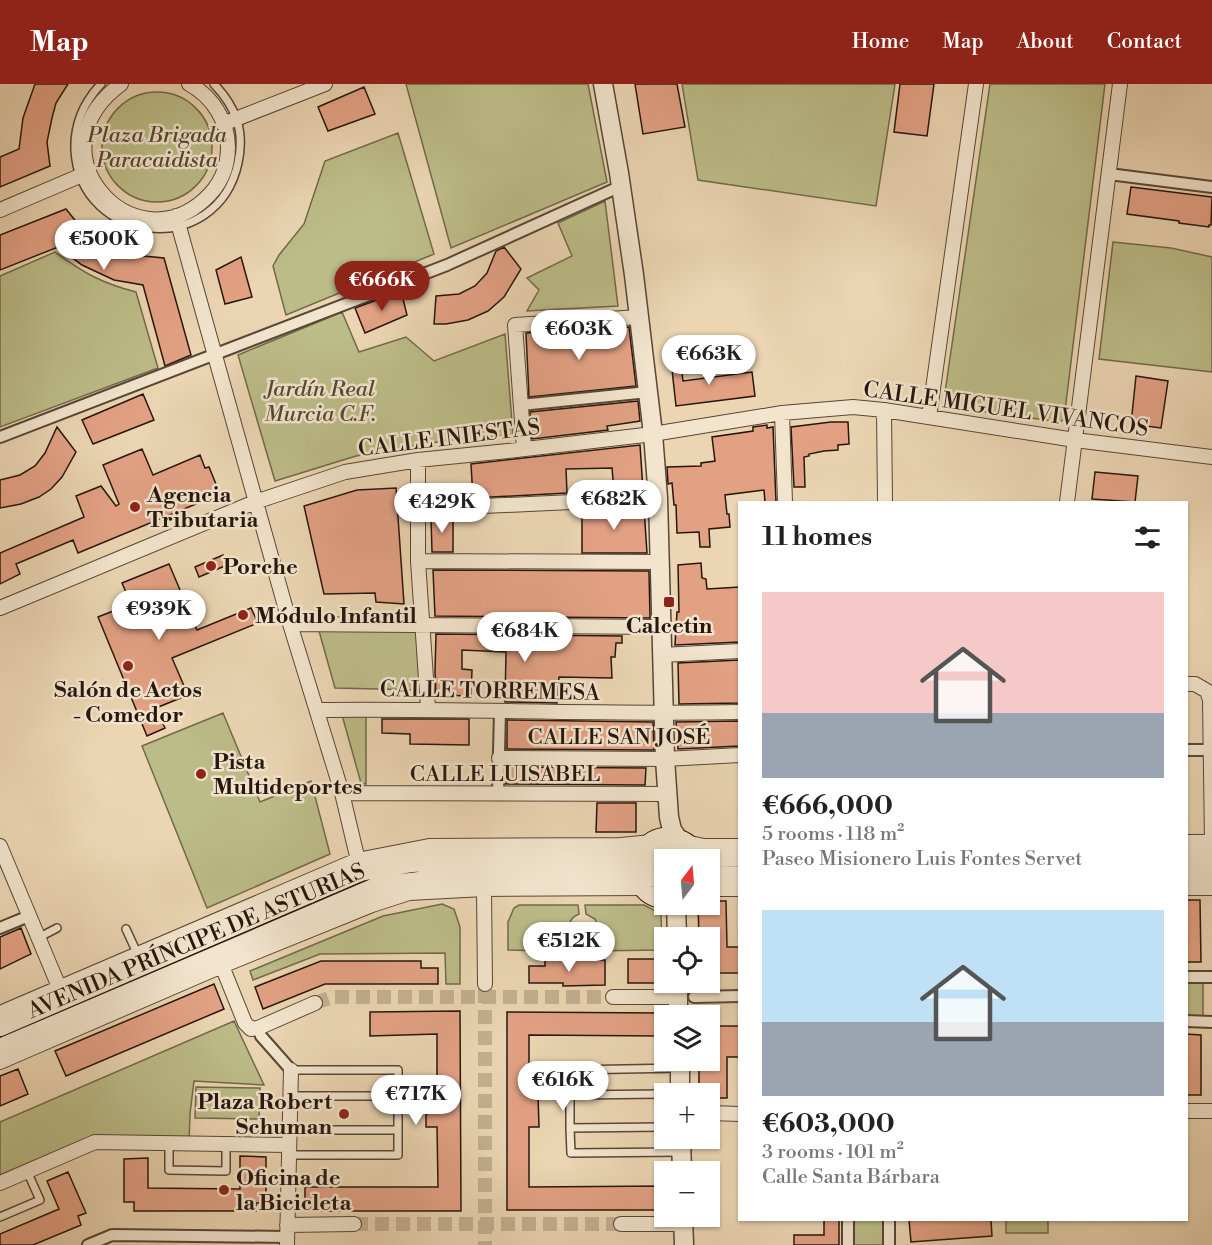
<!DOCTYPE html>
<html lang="en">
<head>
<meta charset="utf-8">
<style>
	body { margin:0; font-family:"Libre Bodoni",serif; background:#f2f2f2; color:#222; height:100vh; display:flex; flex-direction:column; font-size:22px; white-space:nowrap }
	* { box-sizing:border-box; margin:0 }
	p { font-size:20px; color:#767676 }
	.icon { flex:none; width:33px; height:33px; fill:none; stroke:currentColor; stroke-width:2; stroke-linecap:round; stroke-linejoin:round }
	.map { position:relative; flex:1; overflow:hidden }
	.details { position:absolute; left:738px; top:417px; width:450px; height:720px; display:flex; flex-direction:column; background:#fff; border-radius:0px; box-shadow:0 2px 4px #0004 }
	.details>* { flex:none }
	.needle { width:39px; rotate:16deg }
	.tools { position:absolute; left:654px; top:765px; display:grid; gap:12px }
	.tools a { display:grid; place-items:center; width:66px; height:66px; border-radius:0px; background:#fff; box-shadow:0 2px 4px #0004; font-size:30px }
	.price { position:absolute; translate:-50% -51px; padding:0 14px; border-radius:21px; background:#fff; color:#222; font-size:20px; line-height:39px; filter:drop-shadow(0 2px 3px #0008) }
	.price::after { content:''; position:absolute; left:50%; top:36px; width:18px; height:14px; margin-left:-9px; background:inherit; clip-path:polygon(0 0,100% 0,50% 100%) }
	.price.on { background:#8f2418; color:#fff }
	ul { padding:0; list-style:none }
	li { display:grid; align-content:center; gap:12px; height:318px; padding:0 24px }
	li span { display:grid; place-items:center; height:186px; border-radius:0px; color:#555 }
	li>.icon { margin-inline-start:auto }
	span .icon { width:108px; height:108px; fill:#fffc; stroke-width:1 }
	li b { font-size:26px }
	h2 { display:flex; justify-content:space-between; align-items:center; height:72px; padding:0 24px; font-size:26px }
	header { display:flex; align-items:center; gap:36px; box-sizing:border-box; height:84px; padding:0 30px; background:#8f2418; color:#fff }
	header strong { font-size:28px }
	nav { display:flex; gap:33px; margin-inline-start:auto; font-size:21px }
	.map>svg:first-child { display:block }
</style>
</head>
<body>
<header>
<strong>Map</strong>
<nav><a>Home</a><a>Map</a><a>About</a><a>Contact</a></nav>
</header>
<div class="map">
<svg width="1212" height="1161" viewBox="0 0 1212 1161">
	<rect width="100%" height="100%" fill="#ebd5b2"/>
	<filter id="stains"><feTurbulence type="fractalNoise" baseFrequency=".00333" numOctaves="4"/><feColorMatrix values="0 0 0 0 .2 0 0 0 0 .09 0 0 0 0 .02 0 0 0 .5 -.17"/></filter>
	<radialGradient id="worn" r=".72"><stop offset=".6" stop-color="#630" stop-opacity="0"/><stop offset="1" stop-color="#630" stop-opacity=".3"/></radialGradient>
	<path fill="#bcbc88" stroke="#72694b" stroke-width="1.5" d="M 406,0 L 588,0 L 607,98 L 451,164 Z
		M 682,0 L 895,0 L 876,122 L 698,96 Z
		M 990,0 L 1105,0 L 1064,335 L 1060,338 L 943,322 Z
		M102 63a55 55 0 1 1 110 0a55 55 0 1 1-110 0Z
		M 398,49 L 434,170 L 286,231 L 273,182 L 279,171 L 304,140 L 325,77 Z
		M 605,117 L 618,222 L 527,227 L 539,206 L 527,194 L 572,172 L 558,139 Z
		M 1113,158 L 1171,164 L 1212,173 L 1212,288 L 1099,275 Z
		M 55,168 C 84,189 101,199 136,208 L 158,284 L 0,343 L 0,192 Z
		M 342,228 L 359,268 L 406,253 L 434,277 L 505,250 L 513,351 L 449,356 L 356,372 L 275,397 L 238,271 Z
		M 319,547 L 421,547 L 419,606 L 335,604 Z
		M 223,629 L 260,718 L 311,697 L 330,770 L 207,824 L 142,662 Z
		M 342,631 L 366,631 L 366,700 L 361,699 Z
		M 442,820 L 454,825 L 460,843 L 460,900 L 446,900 L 445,869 L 320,870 L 253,896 L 250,887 L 383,832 Z
		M 519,821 L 578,821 L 579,830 C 565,835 568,851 579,858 L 579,868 L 508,866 L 508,838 L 514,824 Z
		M 585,821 L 644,821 L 661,830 L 662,866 L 589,867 L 588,858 L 595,855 L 599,845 L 595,835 L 586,830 Z
		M 1186,898 L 1203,898 L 1203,932 L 1187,932 Z
		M 234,937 L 264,1001 L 194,997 L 190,1030 L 189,1059 L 95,1058 L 0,1099 L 0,1038 Z
		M 196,1003 L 260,1004 L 259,1035 L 195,1034 Z
		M 842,1136 L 895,1136 L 895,1161 L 843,1161 Z
		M 1006,1136 L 1048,1136 L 1048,1149 L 1006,1149 Z"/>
	<path fill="#e3a184" stroke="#27160e" stroke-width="1.5" d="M 35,0 L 68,0 L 56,19 L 52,34 L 47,58 L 50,82 L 0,103 L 0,73 L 19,65 L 23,34 Z
		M 635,0 L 677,0 L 685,43 L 643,50 Z
		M 900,0 L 934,0 L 927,52 L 894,48 Z
		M 364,3 L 375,30 L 328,47 L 318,23 Z
		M 1131,103 L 1212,113 L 1211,141 L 1209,141 L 1209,143 L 1179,139 L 1179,137 L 1127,130 Z
		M 66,125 L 86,150 L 107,163 L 133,171 L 164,174 L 191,271 L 165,282 L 143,201 L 114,196 L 82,181 L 58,163 L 0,186 L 0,151 Z
		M 504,163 L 521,185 L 504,213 L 488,227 L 468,236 L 446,240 L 434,240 L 436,212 L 459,210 L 475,202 L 487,189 L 496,167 Z
		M 241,173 L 252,213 L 225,220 L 216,186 Z
		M 401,207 L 407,231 L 365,249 L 355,224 Z
		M 629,243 L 636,302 L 529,313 L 526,249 Z
		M 679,265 L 683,297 L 752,288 L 755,312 L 676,322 L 670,267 Z
		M 1136,292 L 1168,297 L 1161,344 L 1131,340 Z
		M 143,310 L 154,336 L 93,360 L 82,336 Z
		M 638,317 L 640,337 L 607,342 L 608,346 L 532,355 L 530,328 Z
		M 831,338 L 848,338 L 849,360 L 838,361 L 838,366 L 824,367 L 809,370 L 809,372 L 804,373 L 805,403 L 794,403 L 791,343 Z
		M 767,341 L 767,344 L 773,343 L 776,418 L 765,418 L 764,406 L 725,411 L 727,430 L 729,430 L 730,443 L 709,445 L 710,463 L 700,463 L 699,448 L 677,449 L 676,421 L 674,421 L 672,399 L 668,400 L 667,383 L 701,382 L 701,379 L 715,377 L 712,353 L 753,347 L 753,343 Z
		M 57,343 L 76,368 L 62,393 L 51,405 L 39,413 L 21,420 L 0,424 L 0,396 L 20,391 L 35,382 L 45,369 Z
		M 640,361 L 643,406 L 614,407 L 612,384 L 566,385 L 567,409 L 473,414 L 471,380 Z
		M 142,365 L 153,391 L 200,371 L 205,384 L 209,383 L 220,410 L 78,469 L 73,456 L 16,480 L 20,490 L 0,500 L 0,469 L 84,433 L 76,412 L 101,402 L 116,422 L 119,420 L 103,381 Z
		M 1095,388 L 1138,392 L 1135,418 L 1092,415 Z
		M 396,404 L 404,520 L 376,518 L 375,509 L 324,510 L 304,422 L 357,406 Z
		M 644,424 L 647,469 L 582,469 L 582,427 Z
		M 453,432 L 453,468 L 432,468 L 431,433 Z
		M 223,471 L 227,481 L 199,493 L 195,483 Z
		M 701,479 L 702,494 L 706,495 L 707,505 L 740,503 L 740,558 L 675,561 L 677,528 L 679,528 L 678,481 Z
		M 169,480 L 197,546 L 251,524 L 258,539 L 172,574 L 188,611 L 156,624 L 165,644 L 147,652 L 98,533 L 131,520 L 122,499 Z
		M 433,486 L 649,487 L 650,534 L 435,532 Z
		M 436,550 L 622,552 L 622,559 L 616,559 L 615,573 L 611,573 L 612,594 L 559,593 L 557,619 L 505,618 L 506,568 L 462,566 L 462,585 L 472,586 L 471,612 L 436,611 L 435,588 Z
		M 740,576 L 740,619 L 679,620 L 678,579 Z
		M 382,635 L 469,635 L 469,661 L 410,660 L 410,650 L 382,649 Z
		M 507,636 L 653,638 L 654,666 L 507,665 Z
		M 740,637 L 740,662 L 678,665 L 676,638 Z
		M 506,683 L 646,684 L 645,701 L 506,700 Z
		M 597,719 L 636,719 L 636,748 L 596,748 Z
		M 1186,816 L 1200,816 L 1201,878 L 1186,878 Z
		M 710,817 L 726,817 L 727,863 L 740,863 L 740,889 L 710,889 L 710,854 L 699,854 L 698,820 L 710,820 Z
		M 21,844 L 31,870 L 0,885 L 0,853 Z
		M 545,875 L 605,876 L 605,901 L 563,902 L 563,899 L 529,899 L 529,882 L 545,882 Z
		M 628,875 L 662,875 L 662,899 L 628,899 Z
		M 321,877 L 421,877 L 421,884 L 438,884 L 438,900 L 325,900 L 263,925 L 255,903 Z
		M 214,900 L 224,925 L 66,992 L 55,967 Z
		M 460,927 L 461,1127 L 305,1127 L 305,1103 L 438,1103 L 437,1043 L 426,1043 L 426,1031 L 430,1027 L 426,1023 L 426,1010 L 437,1010 L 437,950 L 370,952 L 370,928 Z
		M 507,928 L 662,929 L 662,952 L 529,951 L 529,1010 L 538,1011 L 539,1043 L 529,1043 L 529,1103 L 663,1102 L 663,1126 L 507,1126 Z
		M 711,942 L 740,942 L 740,973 L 727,973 L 727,1014 L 710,1014 L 710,1010 L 699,1010 L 699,976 L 710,976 Z
		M 1186,950 L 1201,951 L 1201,1011 L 1186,1011 Z
		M 18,985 L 28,1010 L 0,1022 L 0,992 Z
		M 240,1072 L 266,1073 L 266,1119 L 256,1119 L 256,1127 L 134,1127 L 134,1118 L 124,1118 L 124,1075 L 148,1074 L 148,1104 L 240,1105 Z
		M 68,1088 L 86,1129 L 78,1132 L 81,1141 L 33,1161 L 0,1161 L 0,1150 L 59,1125 L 47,1097 Z
		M 824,1136 L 839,1136 L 839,1161 L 794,1161 L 794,1151 L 824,1151 Z
		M 909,1136 L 991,1136 L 992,1152 L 911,1158 Z"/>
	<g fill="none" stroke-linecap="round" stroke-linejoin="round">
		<path stroke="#c4af91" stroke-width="14" stroke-dasharray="14 7" stroke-linecap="butt" d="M 485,905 L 485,1161
			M 315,919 L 332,913 L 613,913
			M 354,1140 L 621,1140"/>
		<g stroke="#584637" stroke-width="10">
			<path id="service" d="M 101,0 C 83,19 74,40 75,66 C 80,161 217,175 238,79 C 245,47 236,23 214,0
				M 126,845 L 137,869
				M 38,854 L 57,844
				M 664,1010 L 570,1011 L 570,1044 L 664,1043
				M 570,1011 L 570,986 L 680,984
				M 290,1012 L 398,1012 L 398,986 L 291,986
				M 398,1012 L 398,1046
				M 570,1044 L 571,1069 L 681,1068
				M 169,1059 L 169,1086 L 226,1087 L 226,1060
				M 289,1071 L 398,1071 L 398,1046 L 290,1046
				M 0,1133 L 40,1116 L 27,1087"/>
		</g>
		<g stroke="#584637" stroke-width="14">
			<path id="pedestrian" d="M 1109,90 L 1212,103
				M 521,321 L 648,308
				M 0,353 L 447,181 L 621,102
				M 1186,666 L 1212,666
				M 498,710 L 500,626
				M 0,844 L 29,832
				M 1186,893 L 1212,893
				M 694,913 L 740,912
				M 1186,937 L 1212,938
				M 258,944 L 261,952 L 291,986
				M 848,1136 L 848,1161
				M 88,1161 L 112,1151 L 287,1153
				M 889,1161 L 889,1136"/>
		</g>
		<g stroke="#584637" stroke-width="16">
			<path id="minor" d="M 121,0 C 29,67 131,181 204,116 C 220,102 228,83 228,63 C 228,37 212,12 189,0
				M 223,40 L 325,0
				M 0,126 L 89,88
				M 176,132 L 290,540 L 342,709 L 360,785
				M 884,326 L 885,418
				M 782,329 L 785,418
				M 929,333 L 976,0
				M 524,365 L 515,241 L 639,233
				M 418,376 L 418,477 L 428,624
				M 1067,418 L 1120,0
				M 419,425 L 658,414
				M 418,477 L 660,478
				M 0,524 L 255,418 L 345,388 L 418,376 L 508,367 L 653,350 L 782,329 L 853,323 L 884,326 L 1075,356 L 1212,373
				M 290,540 L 660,543
				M 661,571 L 740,567
				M 1186,600 L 1195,600 L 1207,607 L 1210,616 L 1212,758
				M 317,626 C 458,624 599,631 740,628
				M 499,674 L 665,675 L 740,671
				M 342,709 L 668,710
				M 685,758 L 704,762 L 740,762
				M 1186,758 L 1212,758
				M 0,762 L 62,910
				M 1186,804 L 1212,804
				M 484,805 L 485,900
				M 710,805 L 740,805
				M 222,882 L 245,939 L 251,945 L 258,944 L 315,919
				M 613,913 L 678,913
				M 0,929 L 357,776 L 429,762 L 621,761 L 652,758
				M 0,978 L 222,882 L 372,821 L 409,809 L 484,805 L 644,804
				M 1186,1027 L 1212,1027
				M 710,1029 L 740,1030
				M 0,1099 L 95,1058 L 289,1061
				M 621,1140 L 684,1140
				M 287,1141 L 354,1140
				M 287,1161 L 291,986"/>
		</g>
		<g stroke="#584637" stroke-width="21">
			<path id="tertiary" d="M 603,0 L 619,89 L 634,191 L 653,350 L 658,414 L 665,675 L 669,733 L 672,746 L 679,756
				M 676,820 L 677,854
				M 678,898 L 678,932
				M 680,976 L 680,1010
				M 681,1054 L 682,1088
				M 683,1132 L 684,1161"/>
		</g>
		<g stroke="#27160e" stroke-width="22">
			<path id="secondary" d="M 1186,771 L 1212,771
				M 1186,789 L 1212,789
				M 710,792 L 740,792
				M 664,815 C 618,806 638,741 679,756 C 688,759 694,766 697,776
				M 0,942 L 360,787 L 412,778 L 471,775 L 740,772
				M 0,965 L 378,803 L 460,793 L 664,792"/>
		</g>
		<use href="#service" stroke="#f2e4cd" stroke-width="7"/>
		<use href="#pedestrian" stroke="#f2e4cd" stroke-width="10"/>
		<use href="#minor" stroke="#f2e4cd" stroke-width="14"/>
		<use href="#tertiary" stroke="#f2e4cd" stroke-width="18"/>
		<use href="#secondary" stroke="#f2e4cd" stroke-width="20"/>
	</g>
	<g fill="#8f2418" stroke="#f2e4cd" stroke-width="2">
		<circle cx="135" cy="423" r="6"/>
		<circle cx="211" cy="482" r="6"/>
		<rect x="663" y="512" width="12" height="12" rx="3"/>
		<circle cx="243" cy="531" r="6"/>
		<circle cx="128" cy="582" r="6"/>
		<circle cx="201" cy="690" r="6"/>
		<circle cx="344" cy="1030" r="6"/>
		<circle cx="224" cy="1106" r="6"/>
	</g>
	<g text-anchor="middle" stroke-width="5" stroke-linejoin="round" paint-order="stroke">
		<g font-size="22" font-style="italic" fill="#544833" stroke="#f2e4cd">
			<text x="157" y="58">Plaza Brigada<tspan x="157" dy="25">Paracaidista</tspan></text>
			<text x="320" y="312">Jardín Real<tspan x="320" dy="25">Murcia C.F.</tspan></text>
		</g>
		<g font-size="22" fill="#27160e" stroke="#f2e4cd">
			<text transform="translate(1006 324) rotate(8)" y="8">CALLE MIGUEL VIVANCOS</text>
			<text transform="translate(449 353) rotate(-7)" y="8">CALLE INIESTAS</text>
			<text transform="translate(490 606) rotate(1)" y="8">CALLE TORREMESA</text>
			<text x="619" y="660">CALLE SAN JOSÉ</text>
			<text x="505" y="697">CALLE LUISABEL</text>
			<text transform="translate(196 856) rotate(-23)" y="8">AVENIDA PRÍNCIPE DE ASTURIAS</text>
		</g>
		<g font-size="22" font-weight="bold" fill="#27160e" stroke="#f2e4cd" text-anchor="start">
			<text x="147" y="418">Agencia<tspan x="147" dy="25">Tributaria</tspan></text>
			<text x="223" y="490">Porche</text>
			<text x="255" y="539">Módulo Infantil</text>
			<text x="669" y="549" text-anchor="middle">Calcetin</text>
			<text x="128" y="613" text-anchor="middle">Salón de Actos<tspan x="128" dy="25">- Comedor</tspan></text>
			<text x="213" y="685">Pista<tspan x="213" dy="25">Multideportes</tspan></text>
			<text x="332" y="1025" text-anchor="end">Plaza Robert<tspan x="332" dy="25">Schuman</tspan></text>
			<text x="236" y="1101">Oficina de<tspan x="236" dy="25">la Bicicleta</tspan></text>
		</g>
	</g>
	<rect width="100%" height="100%" filter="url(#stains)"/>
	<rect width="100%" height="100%" fill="url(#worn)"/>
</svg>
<div class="tools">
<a><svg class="needle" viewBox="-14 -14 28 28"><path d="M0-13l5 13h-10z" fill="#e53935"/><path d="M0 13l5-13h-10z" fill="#767676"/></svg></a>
<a><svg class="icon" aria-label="locate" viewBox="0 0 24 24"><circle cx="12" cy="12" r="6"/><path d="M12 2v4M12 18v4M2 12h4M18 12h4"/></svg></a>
<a><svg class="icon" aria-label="layers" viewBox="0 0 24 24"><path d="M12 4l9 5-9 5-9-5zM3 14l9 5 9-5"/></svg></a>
<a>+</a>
<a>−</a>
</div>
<b class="price" style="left:104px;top:187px">€500K</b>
<b class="price on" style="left:382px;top:228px">€666K</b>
<b class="price" style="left:579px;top:277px">€603K</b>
<b class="price" style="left:709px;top:302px">€663K</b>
<b class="price" style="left:614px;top:447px">€682K</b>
<b class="price" style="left:442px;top:450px">€429K</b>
<b class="price" style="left:159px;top:557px">€939K</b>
<b class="price" style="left:525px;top:579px">€684K</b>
<b class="price" style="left:569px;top:889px">€512K</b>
<b class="price" style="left:563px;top:1028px">€616K</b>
<b class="price" style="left:416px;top:1042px">€717K</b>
<section class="details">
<h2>11 homes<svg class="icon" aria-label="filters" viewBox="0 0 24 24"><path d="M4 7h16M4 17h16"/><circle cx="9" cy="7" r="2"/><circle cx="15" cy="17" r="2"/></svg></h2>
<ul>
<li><span style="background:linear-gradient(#f6c9c9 65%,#9aa5b1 0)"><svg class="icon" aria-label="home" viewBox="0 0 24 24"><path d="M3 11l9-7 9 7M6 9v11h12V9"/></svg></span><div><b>€666,000</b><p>5 rooms · 118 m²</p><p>Paseo Misionero Luis Fontes Servet</p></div></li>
<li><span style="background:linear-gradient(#bfe0f5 60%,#9aa5b1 0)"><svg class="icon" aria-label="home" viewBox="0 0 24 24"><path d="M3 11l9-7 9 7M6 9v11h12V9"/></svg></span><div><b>€603,000</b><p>3 rooms · 101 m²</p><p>Calle Santa Bárbara</p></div></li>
</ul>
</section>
</div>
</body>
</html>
